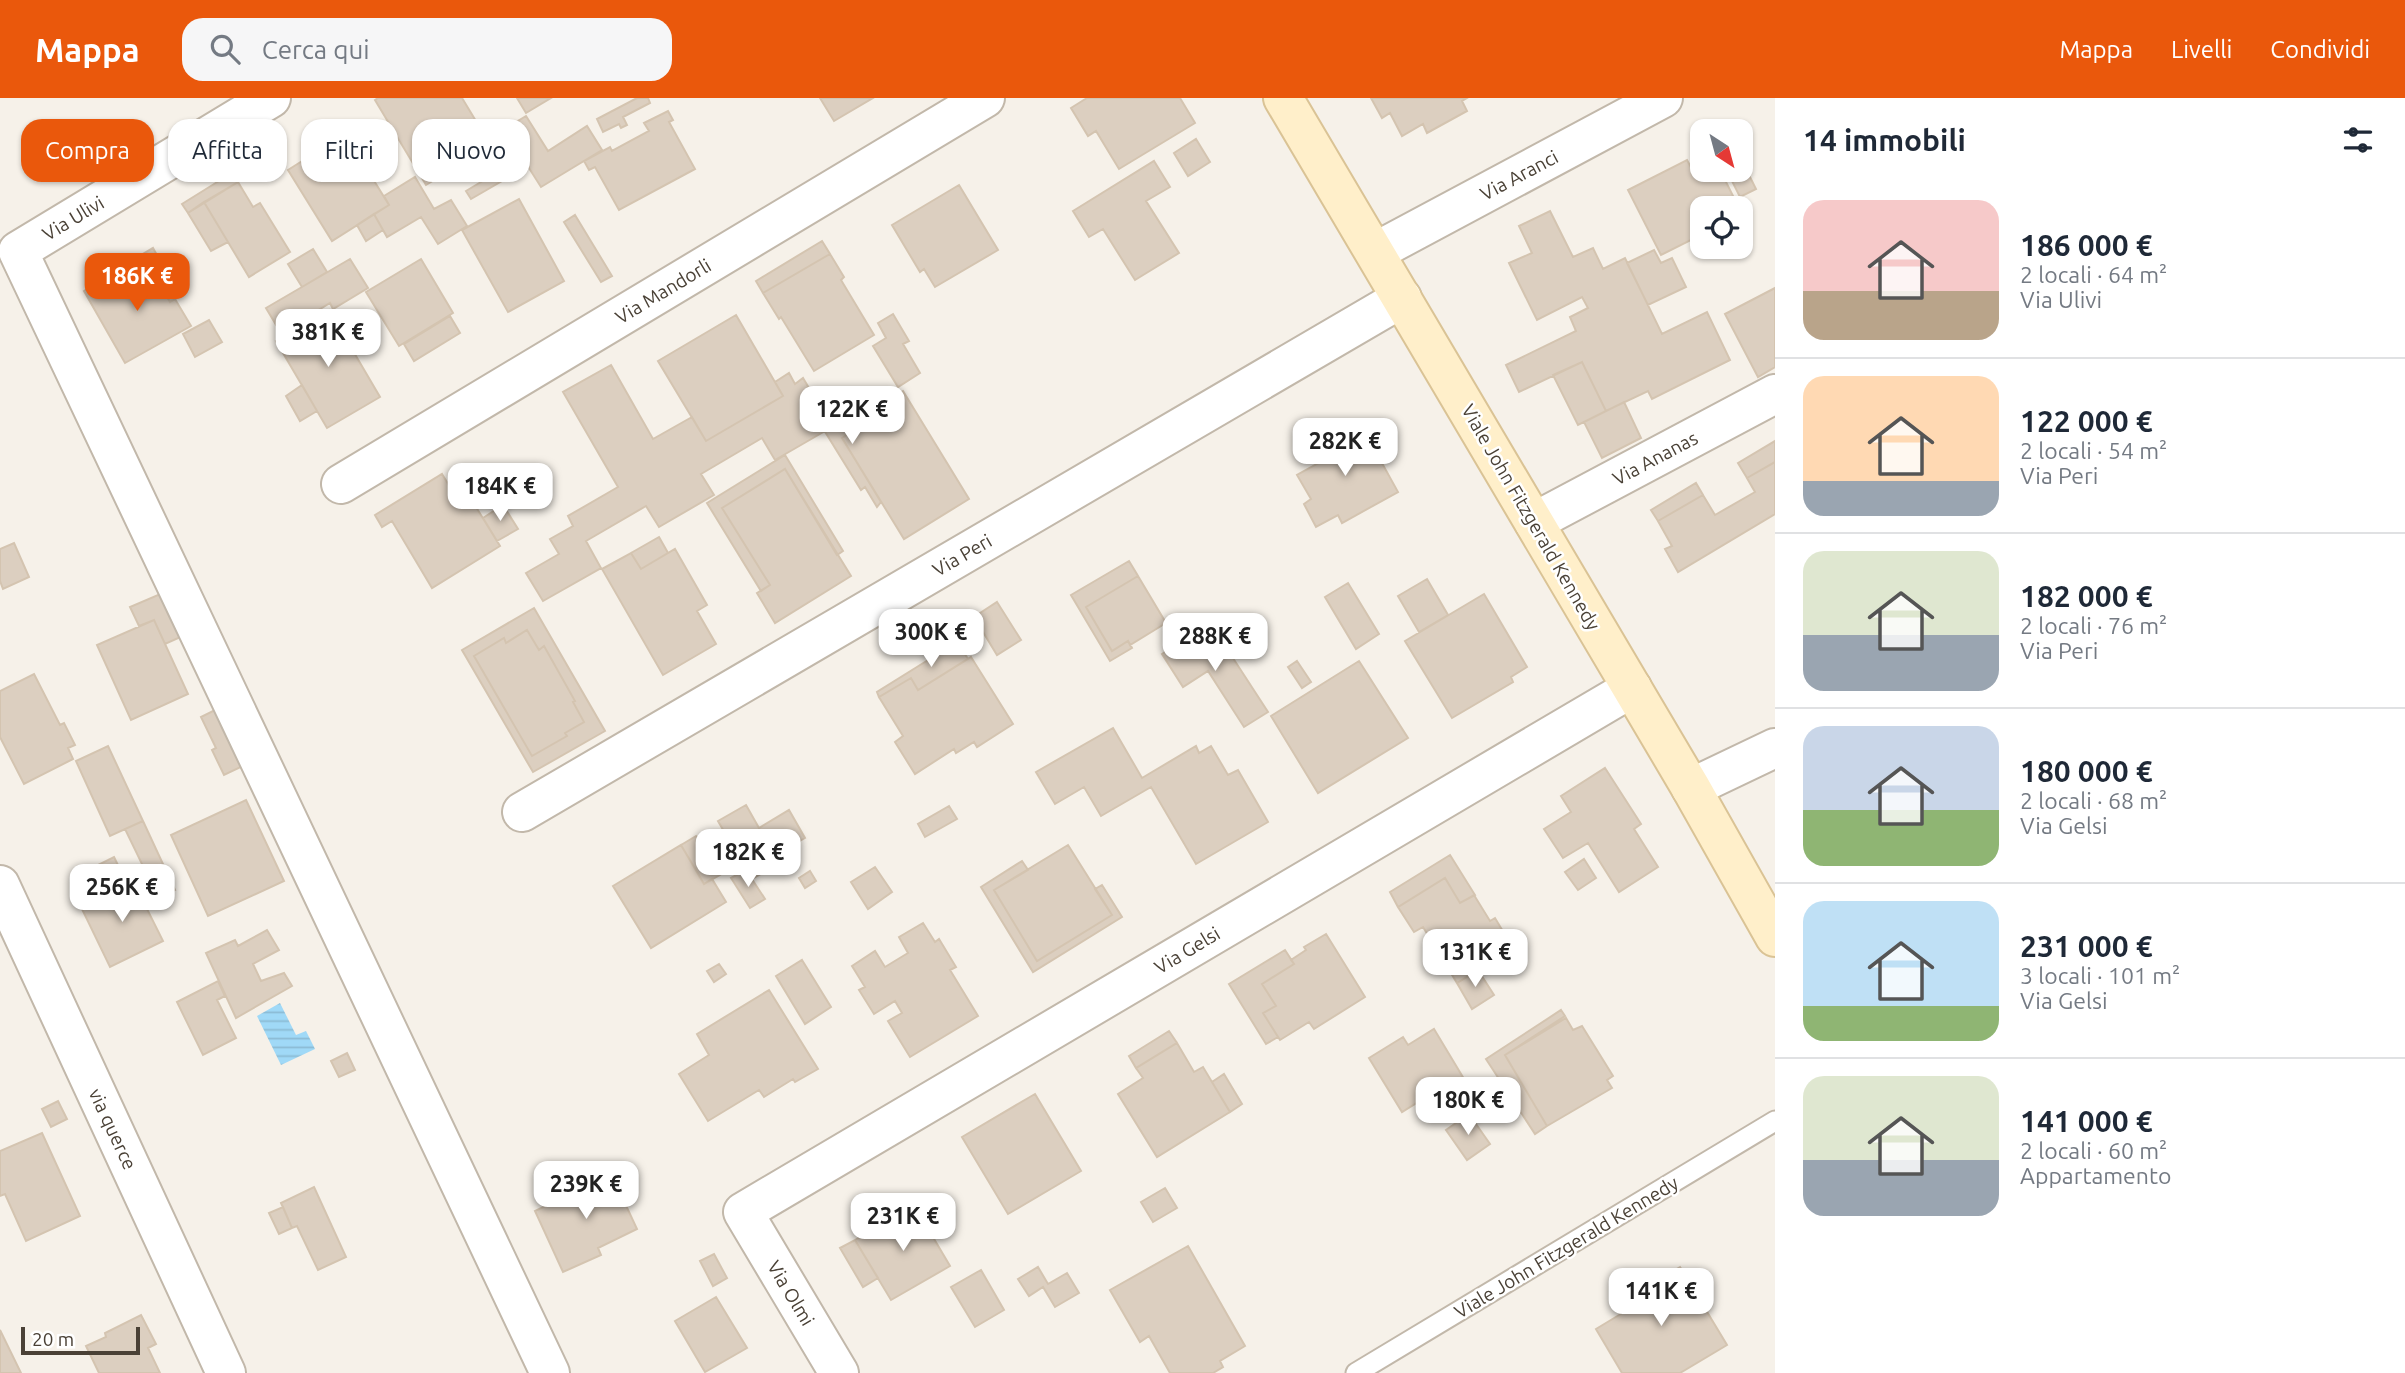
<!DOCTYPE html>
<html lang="it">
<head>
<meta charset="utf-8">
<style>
	body { margin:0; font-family:Ubuntu,sans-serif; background:#f6f6f7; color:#1f2937; height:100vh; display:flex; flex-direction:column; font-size:26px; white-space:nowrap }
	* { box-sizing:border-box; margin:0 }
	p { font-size:23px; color:#747a83 }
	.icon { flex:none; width:38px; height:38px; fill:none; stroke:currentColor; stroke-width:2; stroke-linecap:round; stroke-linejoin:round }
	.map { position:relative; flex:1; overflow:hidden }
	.drawer { display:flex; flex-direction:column; background:#fff; width:630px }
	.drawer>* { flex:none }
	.hud { position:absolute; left:21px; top:21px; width:665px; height:63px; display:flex; gap:14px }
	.needle { width:46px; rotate:144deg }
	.controls { position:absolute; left:1690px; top:21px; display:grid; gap:14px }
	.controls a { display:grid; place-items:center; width:63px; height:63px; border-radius:14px; background:#fff; box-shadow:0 2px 5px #0004; font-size:35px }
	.scale { position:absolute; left:21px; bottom:18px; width:119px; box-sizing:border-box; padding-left:7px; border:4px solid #4a4136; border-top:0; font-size:19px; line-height:24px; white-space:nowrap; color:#4a4136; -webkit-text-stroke:5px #fff; paint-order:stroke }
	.price { position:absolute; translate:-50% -60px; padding:0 16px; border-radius:14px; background:#fff; color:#222; font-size:23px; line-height:46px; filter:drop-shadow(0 2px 4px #0008) }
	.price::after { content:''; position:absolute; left:50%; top:42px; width:21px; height:16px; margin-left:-10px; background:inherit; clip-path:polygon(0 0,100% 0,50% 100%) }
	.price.active { background:#ea580c; color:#fff }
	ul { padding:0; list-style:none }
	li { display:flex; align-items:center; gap:21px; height:175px; padding:0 28px }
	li+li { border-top:2px solid #e0e1e3 }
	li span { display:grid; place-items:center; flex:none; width:196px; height:140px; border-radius:21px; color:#555 }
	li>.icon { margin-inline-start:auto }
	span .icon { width:84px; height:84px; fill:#fffc; stroke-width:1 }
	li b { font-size:30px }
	h2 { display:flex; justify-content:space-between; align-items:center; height:84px; padding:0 28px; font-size:30px }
	.tag { padding:0 24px; border-radius:21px; background:#fff; box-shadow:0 2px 5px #0004; font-size:24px; line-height:63px }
	.tag.active { background:#ea580c; color:#fff }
	header { display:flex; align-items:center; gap:42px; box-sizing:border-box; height:98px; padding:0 35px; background:#ea580c; color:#fff }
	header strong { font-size:33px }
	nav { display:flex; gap:38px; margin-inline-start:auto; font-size:24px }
	.search { width:490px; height:63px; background:#f6f6f7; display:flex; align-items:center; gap:18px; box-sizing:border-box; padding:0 24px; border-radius:21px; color:#747a83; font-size:26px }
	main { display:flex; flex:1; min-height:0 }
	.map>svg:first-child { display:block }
</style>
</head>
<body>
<header>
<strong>Mappa</strong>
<div class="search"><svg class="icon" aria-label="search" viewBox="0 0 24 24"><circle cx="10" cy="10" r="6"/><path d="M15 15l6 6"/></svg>Cerca qui</div>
<nav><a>Mappa</a><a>Livelli</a><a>Condividi</a></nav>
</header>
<main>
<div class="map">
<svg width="1775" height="1275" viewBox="0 0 1775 1275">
	<defs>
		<pattern id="water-rules" width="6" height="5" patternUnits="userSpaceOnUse" patternTransform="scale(1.75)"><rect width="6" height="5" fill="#a0d9f7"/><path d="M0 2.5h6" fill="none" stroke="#8bbbd4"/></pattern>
	</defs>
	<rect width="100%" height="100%" fill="#f6f1e9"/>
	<path fill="url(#water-rules)" d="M 280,905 L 296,937 L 306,933 L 315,951 L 281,967 L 257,918 Z"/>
	<path fill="#dccfc0" stroke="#d4c4b0" stroke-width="2" fill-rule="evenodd" d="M 378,0 L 462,0 L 491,48 L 426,87 L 375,2 Z
		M 517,0 L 551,0 L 526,15 Z
		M 637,0 L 648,0 L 650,5 L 623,19 L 627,27 L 621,30 L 619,26 L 603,34 L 597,21 Z
		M 820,0 L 873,0 L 834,23 Z
		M 1087,0 L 1180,0 L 1195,25 L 1119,71 L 1096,33 L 1088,38 L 1071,10 Z
		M 1371,0 L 1467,0 L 1462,3 L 1467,13 L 1427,35 L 1423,26 L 1402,38 L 1390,15 L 1382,20 Z
		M 668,13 L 673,22 L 669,24 L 695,71 L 619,112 L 595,69 L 589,72 L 584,63 L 610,49 L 612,53 L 649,33 L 644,25 Z
		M 526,18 L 548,53 L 587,28 L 602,52 L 541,89 L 522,59 L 495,75 L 485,60 L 497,52 L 490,40 Z
		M 345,36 L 389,107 L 332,143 L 288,72 Z
		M 1196,41 L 1210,64 L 1188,78 L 1174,55 Z
		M 1687,62 L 1695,77 L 1705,72 L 1720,72 L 1739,110 L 1703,110 L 1703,136 L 1661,157 L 1628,92 Z
		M 1154,63 L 1170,89 L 1146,103 L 1179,155 L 1135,182 L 1103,131 L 1089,139 L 1073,113 Z
		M 511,66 L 516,75 L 471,101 L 466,93 Z
		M 1745,69 L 1756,91 L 1740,99 L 1729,77 Z
		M 235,73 L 238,84 L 188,115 L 182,106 Z
		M 415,79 L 434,111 L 451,102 L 467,128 L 438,146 L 421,119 L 387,139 L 374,116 L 389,107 L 384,98 Z
		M 238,84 L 253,109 L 260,105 L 290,154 L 249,179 L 204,104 Z
		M 959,87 L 998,152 L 935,189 L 924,171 L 920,174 L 892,127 Z
		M 519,101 L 564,183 L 508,214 L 462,132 Z
		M 204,104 L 228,144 L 211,153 L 188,115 Z
		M 1550,113 L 1573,159 L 1593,150 L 1603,171 L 1625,160 L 1662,236 L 1707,214 L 1730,262 L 1652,301 L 1648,293 L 1606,313 L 1582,264 L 1519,294 L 1506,267 L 1576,233 L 1570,219 L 1588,210 L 1582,199 L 1537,222 L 1509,165 L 1532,155 L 1519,128 Z
		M 374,116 L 383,132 L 366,143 L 357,127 Z
		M 575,117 L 612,178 L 601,184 L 564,124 Z
		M 822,143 L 830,156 L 763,195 L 756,183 Z
		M 153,150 L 180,198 L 170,204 L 150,168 L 115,188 L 109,176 Z
		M 313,151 L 327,174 L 302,189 L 288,166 Z
		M 1654,152 L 1661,165 L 1672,160 L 1686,189 L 1648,207 L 1627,165 Z
		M 830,156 L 844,179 L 841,182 L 874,237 L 814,273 L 781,219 L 779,221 L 763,195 Z
		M 350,161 L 368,190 L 333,211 L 330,205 L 281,235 L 266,210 Z
		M 421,161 L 453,215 L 399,248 L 366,194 Z
		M 150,168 L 170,204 L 175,201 L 191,228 L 125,265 L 84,193 L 109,178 L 114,188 Z
		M 1775,190 L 1775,269 L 1758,279 L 1725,216 Z
		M 329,212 L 380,299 L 327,330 L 276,243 Z
		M 893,216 L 909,243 L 903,246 L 920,275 L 898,289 L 873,248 L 886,240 L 878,225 Z
		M 736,217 L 783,298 L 706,343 L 658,263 Z
		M 450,218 L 460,235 L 414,263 L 404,246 Z
		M 209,222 L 222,244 L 195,259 L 183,236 Z
		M 1582,264 L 1606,313 L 1578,327 L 1553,277 Z
		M 611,267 L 653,341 L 692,319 L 706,343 L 783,298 L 775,284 L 789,275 L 795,286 L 803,280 L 832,329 L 775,362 L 762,340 L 701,376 L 714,397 L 659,429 L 646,408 L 586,443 L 601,470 L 543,503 L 526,475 L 559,456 L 550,441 L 573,428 L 568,418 L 618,389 L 563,294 Z
		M 302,287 L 317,313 L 300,323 L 286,298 Z
		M 903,293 L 969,401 L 904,441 L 842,340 L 875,319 L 871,312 Z
		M 1624,304 L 1641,340 L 1602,360 L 1584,324 Z
		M 867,307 L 875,320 L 842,340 L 881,404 L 877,409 L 865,389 L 861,392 L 824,332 Z
		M 1362,329 L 1398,394 L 1342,425 L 1338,417 L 1316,429 L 1304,406 L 1311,401 L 1297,377 L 1322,363 L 1312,344 L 1330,334 L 1335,344 Z
		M 1775,343 L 1775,364 L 1747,380 L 1738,365 Z
		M 785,357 L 843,453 L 837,457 L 785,371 L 722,410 L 770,487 L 761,493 L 707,405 Z
		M 1775,364 L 1775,416 L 1678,474 L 1665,451 L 1672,448 L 1658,423 L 1703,397 L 1715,417 L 1755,394 L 1747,380 Z
		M 785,371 L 851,478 L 775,525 L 757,495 L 770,487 L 722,410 Z
		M 442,376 L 453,394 L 463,388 L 500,448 L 432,490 L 392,423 L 382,429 L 375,417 Z
		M 1696,385 L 1703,397 L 1658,423 L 1651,412 Z
		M 503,407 L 518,431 L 497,443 L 483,420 Z
		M 659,439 L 668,455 L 641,471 L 631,455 Z
		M 14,445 L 29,479 L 3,491 L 0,483 L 0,451 Z
		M 675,451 L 707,507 L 697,513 L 716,546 L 663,577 L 602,471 L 631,455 L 641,471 Z
		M 1129,463 L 1138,478 L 1086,509 L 1112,553 L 1128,543 L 1132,550 L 1110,563 L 1071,497 Z
		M 1138,478 L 1166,525 L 1130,547 L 1128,543 L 1112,553 L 1086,509 Z
		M 1427,481 L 1448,517 L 1419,534 L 1398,498 Z
		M 1348,485 L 1379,536 L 1356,551 L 1325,499 Z
		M 165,494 L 185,537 L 165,546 L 154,522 L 139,528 L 130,509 Z
		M 1484,496 L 1527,569 L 1511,579 L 1513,584 L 1452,620 L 1405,543 Z
		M 997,504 L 1021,542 L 997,557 L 974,519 Z
		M 534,510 L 605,633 L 533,674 L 462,552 ZM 527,532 L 539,552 L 544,548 L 575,603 L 573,604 L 584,624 L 565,635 L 567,638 L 532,658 L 474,558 L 504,540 L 506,545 Z
		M 154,522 L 188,596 L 131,622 L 97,547 Z
		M 1206,528 L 1226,560 L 1231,557 L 1268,614 L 1244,629 L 1208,573 L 1183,589 L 1162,556 Z
		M 527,532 L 539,552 L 544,548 L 575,603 L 573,604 L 584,624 L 565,635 L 567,638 L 532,658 L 474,558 L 504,540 L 506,545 Z
		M 957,544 L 968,561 L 918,592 L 911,580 L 879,599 L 877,594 Z
		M 971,559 L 1013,626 L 977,649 L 974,644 L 956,655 L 954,651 L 915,676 L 895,644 L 903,638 L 879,599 L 911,580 L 918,592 Z
		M 1297,563 L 1311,584 L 1302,590 L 1288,569 Z
		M 1359,563 L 1408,640 L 1318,695 L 1271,618 Z
		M 34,576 L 60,627 L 64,625 L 75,647 L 68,650 L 73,661 L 24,686 L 0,639 L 0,593 Z
		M 219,610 L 251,664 L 224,677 L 212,652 L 216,650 L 201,619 Z
		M 1113,630 L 1142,680 L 1196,648 L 1199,655 L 1211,648 L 1228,677 L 1238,672 L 1268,724 L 1196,766 L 1151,689 L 1101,718 L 1084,689 L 1055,706 L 1036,674 Z
		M 108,648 L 143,723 L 110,738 L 76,663 Z
		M 1605,670 L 1641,726 L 1634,731 L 1658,769 L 1619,794 L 1588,745 L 1563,760 L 1544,731 L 1571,714 L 1561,698 Z
		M 246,702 L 284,783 L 208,818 L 171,737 Z
		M 746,707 L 759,730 L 789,712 L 805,740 L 747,773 L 718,723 Z
		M 949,708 L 957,721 L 925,739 L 918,726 Z
		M 143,723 L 175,792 L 158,799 L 125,731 Z
		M 696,738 L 720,777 L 704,786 L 681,747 Z
		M 681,747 L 704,786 L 712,781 L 726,804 L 651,850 L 613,788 Z
		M 794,747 L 798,755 L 752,781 L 747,773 Z
		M 1068,747 L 1112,817 L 1037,863 L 994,792 Z
		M 1450,757 L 1475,797 L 1460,805 L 1445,780 L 1398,809 L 1390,794 Z
		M 114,759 L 127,786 L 97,800 L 84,774 Z
		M 1584,761 L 1596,780 L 1578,792 L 1565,774 Z
		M 1022,763 L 1028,772 L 994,792 L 1037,863 L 1112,817 L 1095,791 L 1102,787 L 1122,819 L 1033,874 L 981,789 Z
		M 875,769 L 892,794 L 868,811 L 851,784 Z
		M 746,772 L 765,801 L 750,810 L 731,780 Z
		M 810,773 L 816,783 L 805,790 L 799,780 Z
		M 1445,780 L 1460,805 L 1474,797 L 1490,823 L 1495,820 L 1510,845 L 1476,867 L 1478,872 L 1457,885 L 1423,829 L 1414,834 L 1398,809 Z
		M 133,783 L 163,843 L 110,869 L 81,809 Z
		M 923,825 L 935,844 L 939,841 L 956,869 L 950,872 L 978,918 L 910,959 L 888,923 L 902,915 L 895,903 L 874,916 L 859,892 L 865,889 L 852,868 L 875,853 L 885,869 L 908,855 L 899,839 Z
		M 267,832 L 279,852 L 253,866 L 261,883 L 284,875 L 292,888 L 236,920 L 206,855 L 235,842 L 238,848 Z
		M 1326,836 L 1365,899 L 1314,931 L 1309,924 L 1280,942 L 1263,915 L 1276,908 L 1262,886 L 1294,866 L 1291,862 L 1306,852 L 1304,849 Z
		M 1285,852 L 1294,866 L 1262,886 L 1276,908 L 1263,915 L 1278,939 L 1266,946 L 1229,886 Z
		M 802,862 L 831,909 L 805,926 L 776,878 Z
		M 719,866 L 726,876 L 714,884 L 707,873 Z
		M 1478,872 L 1494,897 L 1472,911 L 1457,885 Z
		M 218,883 L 225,898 L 217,902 L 236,940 L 203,957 L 177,904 Z
		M 769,892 L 818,971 L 795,984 L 793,981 L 764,999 L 759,992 L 708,1023 L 679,976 L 709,957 L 697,936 Z
		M 1561,912 L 1565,918 L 1505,957 L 1547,1028 L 1535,1036 L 1486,961 Z
		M 1566,920 L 1573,932 L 1582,928 L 1613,978 L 1607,982 L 1612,990 L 1547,1028 L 1505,957 Z
		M 1434,931 L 1464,981 L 1433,1000 L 1431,996 L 1402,1014 L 1369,960 L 1403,939 L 1408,947 Z
		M 1169,933 L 1177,945 L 1136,970 L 1129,958 Z
		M 1177,945 L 1194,974 L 1203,969 L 1230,1014 L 1157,1059 L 1118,996 L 1143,980 L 1136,970 Z
		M 347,955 L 355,972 L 339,979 L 331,963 Z
		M 1224,976 L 1242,1006 L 1230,1014 L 1212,984 Z
		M 1035,996 L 1081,1073 L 1008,1116 L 962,1039 Z
		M 58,1003 L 67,1021 L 51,1029 L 42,1011 Z
		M 1469,1016 L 1490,1046 L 1467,1062 L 1446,1032 Z
		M 42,1035 L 80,1118 L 26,1143 L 5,1096 L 0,1098 L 0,1053 Z
		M 609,1071 L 637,1131 L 598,1150 L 601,1157 L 563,1174 L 535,1113 L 577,1093 L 574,1087 Z
		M 314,1089 L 346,1159 L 318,1172 L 297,1128 L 292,1130 L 281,1105 Z
		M 1165,1090 L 1177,1110 L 1153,1124 L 1141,1104 Z
		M 914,1107 L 950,1168 L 891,1202 L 855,1142 Z
		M 283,1109 L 292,1130 L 279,1136 L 269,1115 Z
		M 855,1142 L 878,1180 L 863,1189 L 840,1150 Z
		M 1188,1148 L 1245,1248 L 1220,1263 L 1223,1269 L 1213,1275 L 1170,1275 L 1149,1238 L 1140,1244 L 1110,1192 Z
		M 714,1156 L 727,1180 L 713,1188 L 700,1163 Z
		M 1038,1169 L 1048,1186 L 1067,1175 L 1079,1195 L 1055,1209 L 1043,1189 L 1029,1198 L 1018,1181 Z
		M 1680,1169 L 1727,1247 L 1680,1275 L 1622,1275 L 1596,1231 L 1629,1211 L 1619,1194 L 1635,1184 L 1640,1193 Z
		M 981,1172 L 1004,1212 L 975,1229 L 951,1189 Z
		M 716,1199 L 747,1250 L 705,1274 L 675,1223 Z
		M 141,1217 L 156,1246 L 148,1250 L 160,1275 L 99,1275 L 86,1248 L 106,1239 L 105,1235 Z
		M 0,1232 L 21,1275 L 0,1275 Z"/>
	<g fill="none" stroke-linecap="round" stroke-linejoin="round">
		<g stroke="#c2b8aa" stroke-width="23">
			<path id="lane" d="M 1356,1275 L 1775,1023"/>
		</g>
		<g stroke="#c2b8aa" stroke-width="42">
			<path id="street" d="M 271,0 L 18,153 L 550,1275
				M 1375,154 L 1663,0
				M 341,386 L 985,0
				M 1534,424 L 1775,296
				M 1691,690 L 1775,650
				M 522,714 L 1402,200
				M 0,787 L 226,1275
				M 839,1275 L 743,1114 L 1632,590"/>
		</g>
		<g stroke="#dac395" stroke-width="42">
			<path id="secondary" d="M 1283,0 L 1691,690 L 1775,839"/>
		</g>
		<use href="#lane" stroke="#fff" stroke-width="19"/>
		<use href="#street" stroke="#fff" stroke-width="38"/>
		<use href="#secondary" stroke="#ffefca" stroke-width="38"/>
	</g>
	<g text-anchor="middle" stroke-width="5" stroke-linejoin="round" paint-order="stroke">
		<g font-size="19" fill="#4a4136" stroke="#fff">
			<text transform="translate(1519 77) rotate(-28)" y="7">Via Aranci</text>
			<text transform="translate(73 120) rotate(-31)" y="7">Via Ulivi</text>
			<text transform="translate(663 193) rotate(-31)" y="7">Via Mandorli</text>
			<text transform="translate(1655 360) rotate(-28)" y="7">Via Ananas</text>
			<text transform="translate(1531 419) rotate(60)" y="7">Viale John Fitzgerald Kennedy</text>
			<text transform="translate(962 457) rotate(-30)" y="7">Via Peri</text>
			<text transform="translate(1187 852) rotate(-31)" y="7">Via Gelsi</text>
			<text transform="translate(113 1031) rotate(65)" y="7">via querce</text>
			<text transform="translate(1566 1149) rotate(-31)" y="7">Viale John Fitzgerald Kennedy</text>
			<text transform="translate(791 1195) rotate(59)" y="7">Via Olmi</text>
		</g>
	</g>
</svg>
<div class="controls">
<a><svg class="needle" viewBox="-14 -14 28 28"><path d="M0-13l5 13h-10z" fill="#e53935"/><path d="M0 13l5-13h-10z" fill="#747a83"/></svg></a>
<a><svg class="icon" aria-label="locate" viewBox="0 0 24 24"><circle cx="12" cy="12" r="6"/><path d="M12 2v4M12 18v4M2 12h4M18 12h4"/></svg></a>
</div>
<div class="scale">20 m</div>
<b class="price active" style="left:137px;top:215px">186K €</b>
<b class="price" style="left:328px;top:271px">381K €</b>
<b class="price" style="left:852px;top:348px">122K €</b>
<b class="price" style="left:1345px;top:380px">282K €</b>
<b class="price" style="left:500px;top:425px">184K €</b>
<b class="price" style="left:931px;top:571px">300K €</b>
<b class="price" style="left:1215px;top:575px">288K €</b>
<b class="price" style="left:748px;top:791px">182K €</b>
<b class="price" style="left:122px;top:826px">256K €</b>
<b class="price" style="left:1475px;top:891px">131K €</b>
<b class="price" style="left:1468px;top:1039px">180K €</b>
<b class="price" style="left:586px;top:1123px">239K €</b>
<b class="price" style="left:903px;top:1155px">231K €</b>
<b class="price" style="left:1661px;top:1230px">141K €</b>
<div class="hud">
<a class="tag active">Compra</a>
<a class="tag">Affitta</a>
<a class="tag">Filtri</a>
<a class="tag">Nuovo</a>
</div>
</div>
<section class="drawer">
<h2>14 immobili<svg class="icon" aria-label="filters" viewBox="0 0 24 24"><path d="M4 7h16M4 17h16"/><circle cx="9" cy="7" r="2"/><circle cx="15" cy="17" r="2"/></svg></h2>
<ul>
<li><span style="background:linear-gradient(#f6c9c9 65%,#b9a48a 0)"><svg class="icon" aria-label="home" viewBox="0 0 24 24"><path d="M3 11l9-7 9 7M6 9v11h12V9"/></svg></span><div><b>186 000 €</b><p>2 locali · 64 m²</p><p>Via Ulivi</p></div></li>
<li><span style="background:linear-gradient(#ffd9b3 75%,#9aa5b1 0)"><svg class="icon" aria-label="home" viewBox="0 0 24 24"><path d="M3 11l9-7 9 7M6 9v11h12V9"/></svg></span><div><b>122 000 €</b><p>2 locali · 54 m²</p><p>Via Peri</p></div></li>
<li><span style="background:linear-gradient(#dfe7d0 60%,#9aa5b1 0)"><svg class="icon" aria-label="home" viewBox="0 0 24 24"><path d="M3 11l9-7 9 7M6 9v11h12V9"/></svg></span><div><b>182 000 €</b><p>2 locali · 76 m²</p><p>Via Peri</p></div></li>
<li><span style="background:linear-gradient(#c9d6e8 60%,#8fb573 0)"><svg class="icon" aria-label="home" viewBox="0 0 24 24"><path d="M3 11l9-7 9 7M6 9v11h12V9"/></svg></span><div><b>180 000 €</b><p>2 locali · 68 m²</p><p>Via Gelsi</p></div></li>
<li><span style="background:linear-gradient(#bfe0f5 75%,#8fb573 0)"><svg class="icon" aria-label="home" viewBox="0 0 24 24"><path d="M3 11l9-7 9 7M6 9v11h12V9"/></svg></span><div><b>231 000 €</b><p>3 locali · 101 m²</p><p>Via Gelsi</p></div></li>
<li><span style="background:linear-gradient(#dfe7d0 60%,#9aa5b1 0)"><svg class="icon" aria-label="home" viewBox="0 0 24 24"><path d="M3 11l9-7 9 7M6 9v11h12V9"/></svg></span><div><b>141 000 €</b><p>2 locali · 60 m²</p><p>Appartamento</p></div></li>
</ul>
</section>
</main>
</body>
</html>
